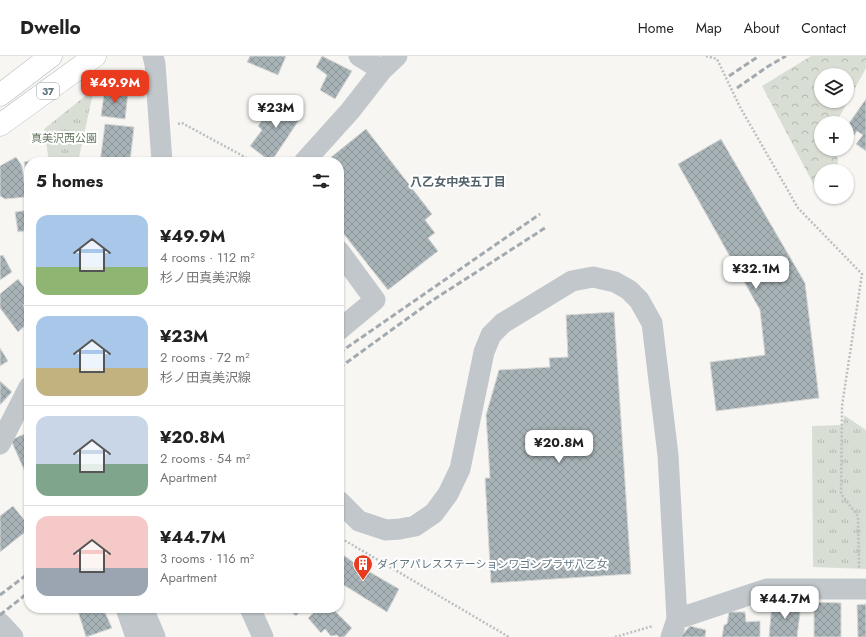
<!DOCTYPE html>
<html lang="en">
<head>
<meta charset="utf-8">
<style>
	body { margin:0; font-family:Jost,"Noto Sans JP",sans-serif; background:#f6f6f6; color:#222; height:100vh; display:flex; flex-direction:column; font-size:15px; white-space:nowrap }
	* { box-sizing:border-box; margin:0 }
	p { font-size:13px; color:#767676 }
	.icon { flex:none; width:22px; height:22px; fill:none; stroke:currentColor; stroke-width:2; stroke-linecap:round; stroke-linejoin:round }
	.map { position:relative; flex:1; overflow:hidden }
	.details { position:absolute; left:24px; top:101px; width:320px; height:456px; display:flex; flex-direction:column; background:#fff; border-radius:16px; box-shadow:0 1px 3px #0004 }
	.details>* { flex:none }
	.fabs { position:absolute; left:814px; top:12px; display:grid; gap:8px }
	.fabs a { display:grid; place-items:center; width:40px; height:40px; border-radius:50%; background:#fff; box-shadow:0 1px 3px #0004; font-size:20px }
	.price { position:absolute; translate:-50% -34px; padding:0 9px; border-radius:8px; background:#fff; color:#222; font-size:13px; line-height:26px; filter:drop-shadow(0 1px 2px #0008) }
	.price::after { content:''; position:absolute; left:50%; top:24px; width:12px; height:9px; margin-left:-6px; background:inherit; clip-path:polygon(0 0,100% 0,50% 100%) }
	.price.selected { background:#ea3b1f; color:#fff }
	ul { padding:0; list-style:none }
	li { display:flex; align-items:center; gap:12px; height:100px; padding:0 12px }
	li+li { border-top:1px solid #e0e0e0 }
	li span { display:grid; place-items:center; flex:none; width:112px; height:80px; border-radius:12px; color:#555 }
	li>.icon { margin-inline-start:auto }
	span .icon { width:48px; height:48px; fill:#fffc; stroke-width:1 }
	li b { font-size:17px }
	h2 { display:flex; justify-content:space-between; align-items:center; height:48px; padding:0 12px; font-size:17px }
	header { display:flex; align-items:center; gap:24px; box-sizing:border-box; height:56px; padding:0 20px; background:#fff; border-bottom:1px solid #e0e0e0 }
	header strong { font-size:19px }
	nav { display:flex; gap:22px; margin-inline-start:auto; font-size:14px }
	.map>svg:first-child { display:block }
</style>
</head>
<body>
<header>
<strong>Dwello</strong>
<nav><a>Home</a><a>Map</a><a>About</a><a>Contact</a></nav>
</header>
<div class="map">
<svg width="866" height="581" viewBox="0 0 866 581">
	<defs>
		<pattern id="grass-tufts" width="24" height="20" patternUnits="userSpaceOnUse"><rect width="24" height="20" fill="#d9ded4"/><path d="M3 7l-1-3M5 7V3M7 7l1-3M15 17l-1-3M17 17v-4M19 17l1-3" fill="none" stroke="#b3b9b1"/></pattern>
		<pattern id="forest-crowns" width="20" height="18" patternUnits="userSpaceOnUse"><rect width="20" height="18" fill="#d9ded4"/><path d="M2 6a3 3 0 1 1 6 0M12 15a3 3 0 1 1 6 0" fill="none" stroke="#b3b9b1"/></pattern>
		<pattern id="building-cross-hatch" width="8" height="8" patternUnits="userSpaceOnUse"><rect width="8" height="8" fill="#a8b3b7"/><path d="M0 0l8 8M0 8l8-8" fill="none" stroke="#8c969a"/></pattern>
	</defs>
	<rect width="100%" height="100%" fill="#f7f6f3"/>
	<path fill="url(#grass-tufts)" d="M 94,33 L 78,106 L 49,106 L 44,73 Z
		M 844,359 L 866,374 L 866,513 L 813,511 L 812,370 L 843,369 Z"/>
	<path fill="url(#forest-crowns)" fill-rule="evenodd" d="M 811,0 L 866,0 L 866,12 L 836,67 L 821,67 L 821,93 L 837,93 L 838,115 L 821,115 L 821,135 L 817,135 L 762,30 ZM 821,19 L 847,19 L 847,45 L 821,45 Z"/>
	<path fill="url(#building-cross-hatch)" stroke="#d8d8d6" d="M 250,0 L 286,0 L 278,19 L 247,6 Z
		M 322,0 L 352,15 L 335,43 L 320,34 L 327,19 L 316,11 Z
		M 105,31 L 128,37 L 125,63 L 101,60 Z
		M 281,40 L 303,58 L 271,106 L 250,90 L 262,74 L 258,70 Z
		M 866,43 L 866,95 L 856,88 L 863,79 L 857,75 L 851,84 L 847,82 L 847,70 Z
		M 105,68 L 134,71 L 130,106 L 100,106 Z
		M 366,73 L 432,158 L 425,164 L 435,177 L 428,182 L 438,195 L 388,234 L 339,172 L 339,106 L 325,106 Z
		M 721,83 L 805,227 L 819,342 L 716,355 L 710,306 L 765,299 L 760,254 L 678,108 Z
		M 16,101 L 22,110 L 26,141 L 5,143 L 0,140 L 0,110 Z
		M 45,102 L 45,106 L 29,106 L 29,129 L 24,106 Z
		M 29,154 L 29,174 L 18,176 L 15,156 Z
		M 3,199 L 12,216 L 0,224 L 0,200 Z
		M 18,223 L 27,235 L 27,244 L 23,249 L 29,260 L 29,266 L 18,276 L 0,252 L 0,238 Z
		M 614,256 L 631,518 L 491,527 L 485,422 L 490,422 L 486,359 L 499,314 L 550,311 L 549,302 L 568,301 L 566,259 Z
		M 0,292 L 8,305 L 0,310 Z
		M 0,325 L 12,336 L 0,349 Z
		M 29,376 L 29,425 L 11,384 Z
		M 13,450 L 29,470 L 29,473 L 0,496 L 0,460 Z
		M 339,496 L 356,508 L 399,533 L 387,556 L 339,526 Z
		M 814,546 L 841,547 L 841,581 L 814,581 Z
		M 772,547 L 801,549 L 797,581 L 769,581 Z
		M 866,548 L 866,581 L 858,581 L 857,549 Z
		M 77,552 L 103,552 L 112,572 L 86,581 Z
		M 287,552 L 303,552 L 296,560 Z
		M 319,552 L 332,552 L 352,572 L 344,581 L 339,581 L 337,579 L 331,580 L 325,573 L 321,577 L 308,562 Z
		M 729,556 L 745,556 L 746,566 L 760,565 L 760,581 L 722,581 L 724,569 L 727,568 Z
		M 690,570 L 706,574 L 705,581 L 680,581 Z"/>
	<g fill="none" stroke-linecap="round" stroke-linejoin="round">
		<g stroke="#b5babe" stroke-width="23">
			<path id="major" d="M 0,39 L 51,0
				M 0,69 L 95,0"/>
		</g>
		<path stroke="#bbbfc1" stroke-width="2.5" stroke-dasharray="2 2" stroke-linecap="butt" d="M 706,0 L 717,3 L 740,51 L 798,152 L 862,218 L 842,350 L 841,438 L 858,460 L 859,513
			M 178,68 L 182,67 L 254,106
			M 339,479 L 344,484 L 509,581
			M 615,581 L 653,570"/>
		<path stroke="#c1c7ca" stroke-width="21" d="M 153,0 L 155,8 L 162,106
			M 359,0 L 382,14
			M 304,106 L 350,55 L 382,14 L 397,0
			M 339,195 L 375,244 L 339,274
			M 0,388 L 29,331
			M 339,445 L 359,465 L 386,474 L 400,473 L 415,470 L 434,457 L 448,438 L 460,413 L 484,296 L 491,279 L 503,267 L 572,225 L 593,221 L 615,226 L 629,234 L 639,244 L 652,267 L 668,399 L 677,563 L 671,581
			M 126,552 L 136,581
			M 143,552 L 155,581
			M 250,552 L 263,581
			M 677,563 L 767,533 L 866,533
			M 0,567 L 13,581"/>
		<use href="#major" stroke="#fff" stroke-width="22"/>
		<path stroke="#a2aaaf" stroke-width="3" stroke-dasharray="6 3" stroke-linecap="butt" d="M 729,20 L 759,0
			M 737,32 L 767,11 L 786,0
			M 339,297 L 540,158
			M 339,312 L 433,244 L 545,172
			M 0,539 L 29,517
			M 0,559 L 29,536"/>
	</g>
	<defs>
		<g id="building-pin" transform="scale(1)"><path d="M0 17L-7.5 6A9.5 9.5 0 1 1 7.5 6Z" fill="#ea3b1f" stroke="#fff"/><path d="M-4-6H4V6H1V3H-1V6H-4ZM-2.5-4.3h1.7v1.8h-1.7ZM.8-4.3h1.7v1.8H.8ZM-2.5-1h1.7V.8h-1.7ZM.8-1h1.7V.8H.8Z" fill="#fff"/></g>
	</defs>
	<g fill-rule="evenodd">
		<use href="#building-pin" x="363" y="508"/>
	</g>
	<g text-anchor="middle" stroke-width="4" stroke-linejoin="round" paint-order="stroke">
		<rect fill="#fff" stroke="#909ea6" stroke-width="1" x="37" y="27" width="22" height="16" rx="3"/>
		<g font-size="10" font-weight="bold" fill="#607580">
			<text x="48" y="39">37</text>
		</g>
		<g font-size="11" fill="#66775f" stroke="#fff">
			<text x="64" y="86">真美沢西公園</text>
		</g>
		<g font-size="11" fill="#607580" stroke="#fff" text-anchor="start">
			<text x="377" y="512">ダイアパレスステーションワゴンプラザ八乙女</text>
		</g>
		<g font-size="12" font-weight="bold" fill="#52626a" stroke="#fff">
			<text x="458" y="130">八乙女中央五丁目</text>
		</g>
	</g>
</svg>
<div class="fabs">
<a><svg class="icon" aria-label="layers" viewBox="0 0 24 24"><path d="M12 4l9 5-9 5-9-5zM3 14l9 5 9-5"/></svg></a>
<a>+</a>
<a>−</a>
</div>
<b class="price selected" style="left:115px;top:48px">¥49.9M</b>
<b class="price" style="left:276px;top:73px">¥23M</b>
<b class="price" style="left:756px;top:234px">¥32.1M</b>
<b class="price" style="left:559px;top:408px">¥20.8M</b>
<b class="price" style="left:785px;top:564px">¥44.7M</b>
<section class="details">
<h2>5 homes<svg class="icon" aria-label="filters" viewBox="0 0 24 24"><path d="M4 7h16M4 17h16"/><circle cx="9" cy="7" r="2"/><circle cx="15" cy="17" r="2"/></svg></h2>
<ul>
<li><span style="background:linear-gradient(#a9c7e8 65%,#8fb573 0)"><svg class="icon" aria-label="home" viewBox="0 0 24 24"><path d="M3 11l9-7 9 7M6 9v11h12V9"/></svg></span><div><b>¥49.9M</b><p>4 rooms · 112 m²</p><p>杉ノ田真美沢線</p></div></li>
<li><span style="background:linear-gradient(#a9c7e8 65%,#c2b280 0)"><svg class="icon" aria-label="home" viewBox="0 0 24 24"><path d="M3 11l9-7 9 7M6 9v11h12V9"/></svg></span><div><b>¥23M</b><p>2 rooms · 72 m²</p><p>杉ノ田真美沢線</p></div></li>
<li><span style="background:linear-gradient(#c9d6e8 60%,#7fa58c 0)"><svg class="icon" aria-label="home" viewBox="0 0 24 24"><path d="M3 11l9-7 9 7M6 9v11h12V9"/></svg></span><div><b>¥20.8M</b><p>2 rooms · 54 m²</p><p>Apartment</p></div></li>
<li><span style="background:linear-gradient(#f6c9c9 65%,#9aa5b1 0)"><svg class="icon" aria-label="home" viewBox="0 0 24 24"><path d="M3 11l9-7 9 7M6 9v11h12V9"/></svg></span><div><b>¥44.7M</b><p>3 rooms · 116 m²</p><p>Apartment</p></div></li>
</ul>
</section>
</div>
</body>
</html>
